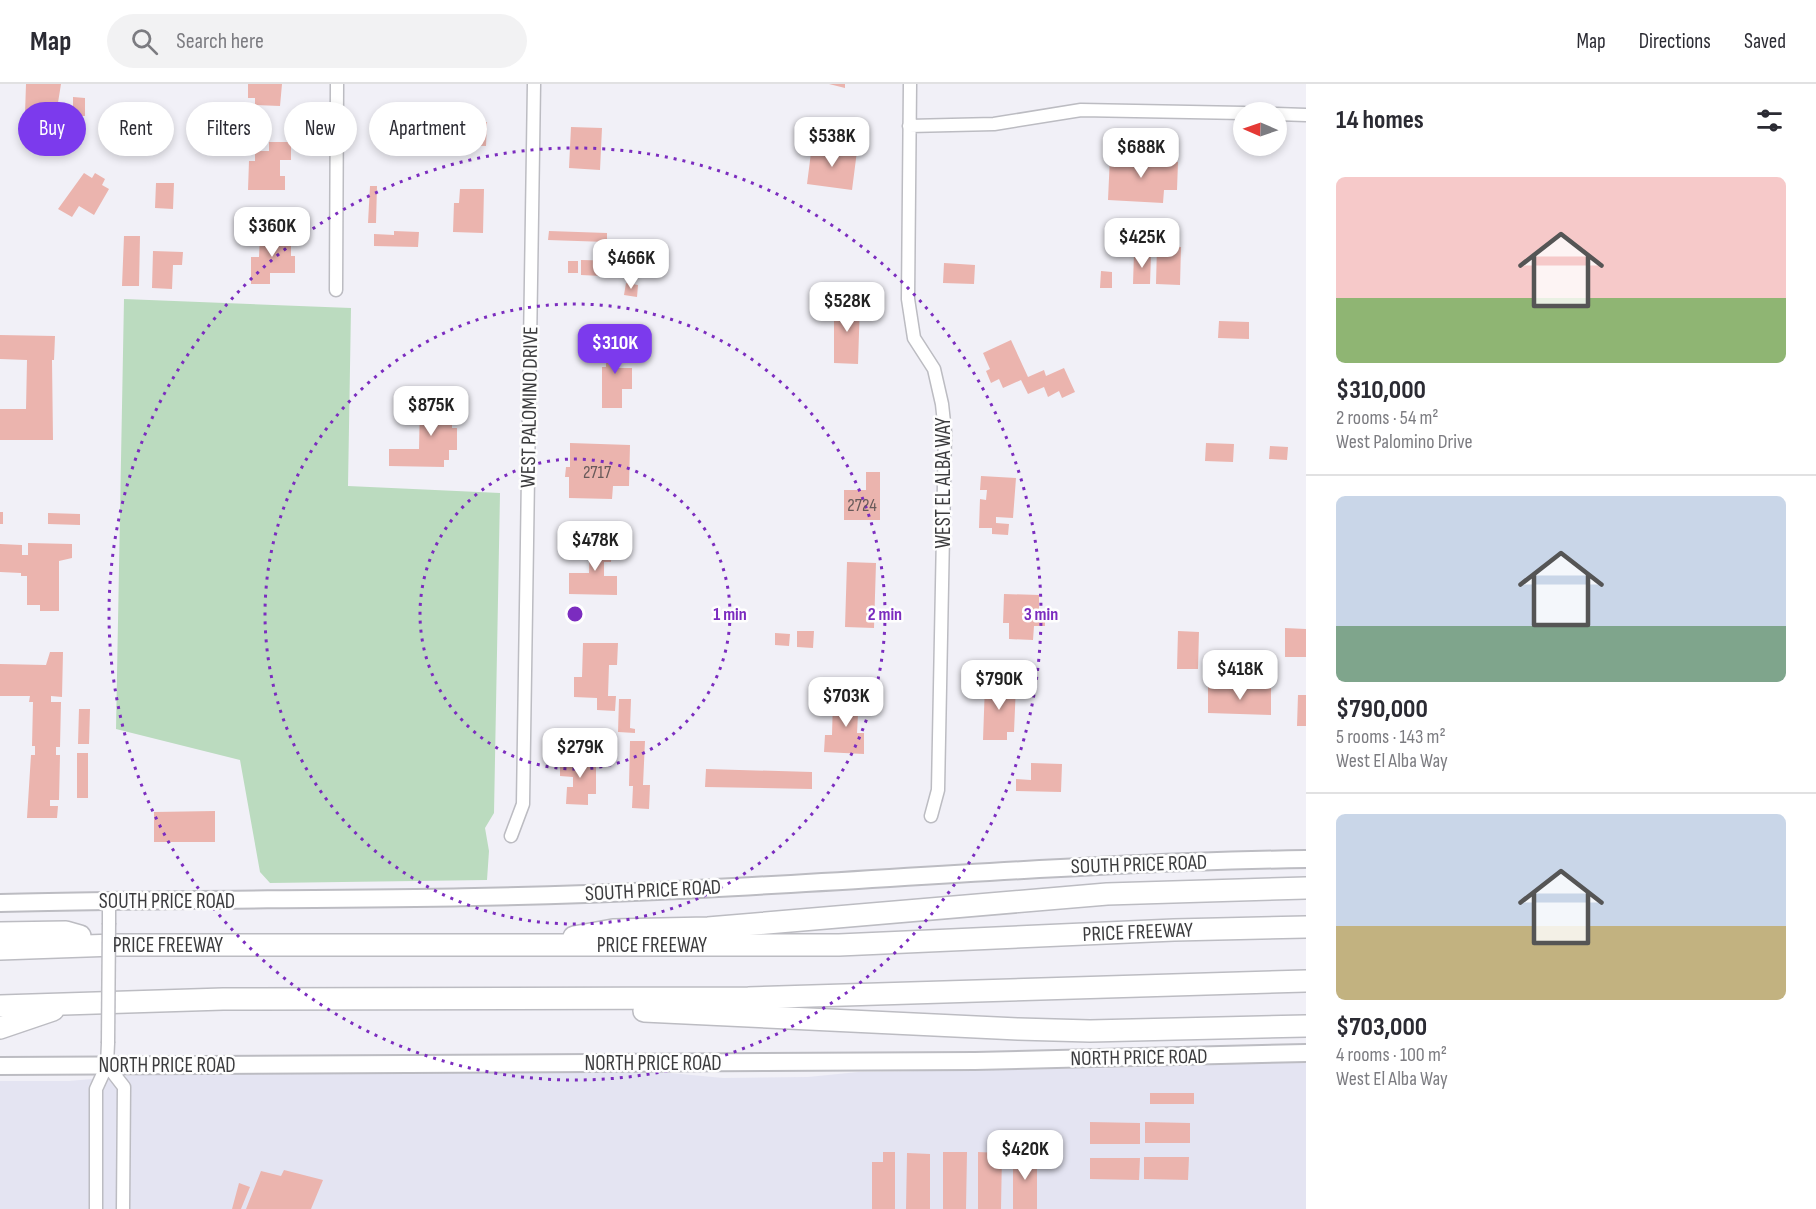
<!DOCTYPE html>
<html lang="en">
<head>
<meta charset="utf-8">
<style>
	body { margin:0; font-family:"Sofia Sans Condensed",sans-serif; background:#f2f2f3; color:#2b2b33; height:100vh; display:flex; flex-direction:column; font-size:22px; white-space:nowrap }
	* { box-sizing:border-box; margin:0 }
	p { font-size:20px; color:#7c7c81 }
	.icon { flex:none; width:33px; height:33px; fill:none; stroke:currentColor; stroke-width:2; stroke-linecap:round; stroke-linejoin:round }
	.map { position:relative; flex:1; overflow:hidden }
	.side { display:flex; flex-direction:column; background:#fff; width:510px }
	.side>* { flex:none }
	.guide { position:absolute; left:18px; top:18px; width:570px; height:54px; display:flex; gap:12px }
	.needle { width:39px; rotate:272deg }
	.controls { position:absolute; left:1233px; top:18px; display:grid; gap:12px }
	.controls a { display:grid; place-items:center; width:54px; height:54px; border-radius:50%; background:#fff; box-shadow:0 3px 9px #0003; font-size:30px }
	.price { position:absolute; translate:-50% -51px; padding:0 14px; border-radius:12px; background:#fff; color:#222; font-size:20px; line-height:39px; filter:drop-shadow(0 2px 3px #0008) }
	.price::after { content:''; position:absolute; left:50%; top:36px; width:18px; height:14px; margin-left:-9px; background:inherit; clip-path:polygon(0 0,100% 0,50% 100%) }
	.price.current { background:#7c3aed; color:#fff }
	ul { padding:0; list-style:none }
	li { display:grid; align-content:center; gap:12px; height:318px; padding:0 30px }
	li+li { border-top:2px solid #e1e1e2 }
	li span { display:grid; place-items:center; height:186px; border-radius:9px; color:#555 }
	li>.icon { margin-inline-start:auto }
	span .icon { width:108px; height:108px; fill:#fffc; stroke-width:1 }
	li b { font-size:26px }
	h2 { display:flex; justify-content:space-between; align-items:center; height:72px; padding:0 30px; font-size:26px }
	.tag { padding:0 21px; border-radius:27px; background:#fff; box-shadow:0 3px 9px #0003; font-size:21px; line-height:54px }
	.tag.current { background:#7c3aed; color:#fff }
	header { display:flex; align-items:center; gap:36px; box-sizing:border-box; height:84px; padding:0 30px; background:#fff; border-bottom:2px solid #e1e1e2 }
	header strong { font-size:28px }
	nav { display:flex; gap:33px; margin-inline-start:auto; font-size:21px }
	.search { width:420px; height:54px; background:#f2f2f3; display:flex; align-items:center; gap:15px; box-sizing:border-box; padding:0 21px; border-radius:33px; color:#7c7c81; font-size:22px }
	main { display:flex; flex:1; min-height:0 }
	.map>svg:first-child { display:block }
</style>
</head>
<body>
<header>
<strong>Map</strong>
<div class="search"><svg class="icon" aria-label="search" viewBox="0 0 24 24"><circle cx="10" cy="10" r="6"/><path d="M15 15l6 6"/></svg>Search here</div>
<nav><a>Map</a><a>Directions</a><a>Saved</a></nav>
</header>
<main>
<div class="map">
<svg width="1306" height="1125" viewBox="0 0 1306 1125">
	<rect width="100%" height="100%" fill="#f1f0f7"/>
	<path fill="#e4e4f2" d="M 1306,976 L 1306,1125 L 0,1125 L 0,997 L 69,997 L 150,990 L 354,988 L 660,988 L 723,994 L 808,993 L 858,988 L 1123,984 Z"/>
	<path fill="#bbdbbf" d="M 124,215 L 351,224 L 348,402 L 500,409 L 494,729 L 485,744 L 489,767 L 487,796 L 270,799 L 260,788 L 240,676 L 116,645 Z"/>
	<path fill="#ebb4ae" d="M 26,0 L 61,0 L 56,31 L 25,30 Z
		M 248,0 L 282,0 L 280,22 L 255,21 L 255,14 L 248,14 Z
		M 829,0 L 845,0 L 845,4 Z
		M 73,13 L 85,14 L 85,32 L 73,32 Z
		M 450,26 L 469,26 L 468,38 L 487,38 L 486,62 L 442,61 L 443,37 L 450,37 Z
		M 43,32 L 68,33 L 67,54 L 42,52 Z
		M 571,43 L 602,44 L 600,86 L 569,84 Z
		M 382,56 L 401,56 L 401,64 L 382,64 Z
		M 269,58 L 291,58 L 291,76 L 280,76 L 280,92 L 285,92 L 285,106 L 248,106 L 249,77 L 255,77 L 255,67 L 269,67 Z
		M 812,61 L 857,67 L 852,106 L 807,100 Z
		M 1110,72 L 1178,78 L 1177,106 L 1164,106 L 1163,119 L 1108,116 Z
		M 84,89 L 92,94 L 95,89 L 105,95 L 102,101 L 109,105 L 94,131 L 79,122 L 72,133 L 58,125 Z
		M 156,99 L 174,99 L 173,125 L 155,124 Z
		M 370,102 L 377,102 L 376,139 L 368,139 Z
		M 460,105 L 484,105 L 483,149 L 453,148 L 454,119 L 459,119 Z
		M 394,147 L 419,148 L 418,163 L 374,162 L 374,150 L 394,151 Z
		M 549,147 L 607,149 L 607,158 L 548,156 Z
		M 260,150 L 291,150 L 291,172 L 295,172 L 295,189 L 270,189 L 270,200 L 251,200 L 251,173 L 259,173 Z
		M 124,152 L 140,152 L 139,202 L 122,202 Z
		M 620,162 L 642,163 L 642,167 L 651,168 L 651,162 L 661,162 L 660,189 L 629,188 L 630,170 L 619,170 Z
		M 1157,162 L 1181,163 L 1180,201 L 1156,200 Z
		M 153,167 L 183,168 L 182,181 L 173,181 L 172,205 L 152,204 Z
		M 1134,169 L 1151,170 L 1150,200 L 1133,200 Z
		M 581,176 L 624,177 L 623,193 L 581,191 Z
		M 568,177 L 578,177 L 578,189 L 568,189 Z
		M 944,179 L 975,181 L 974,200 L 943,199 Z
		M 1101,187 L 1112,188 L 1112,204 L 1100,204 Z
		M 626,199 L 638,201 L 637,213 L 624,211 Z
		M 842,217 L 860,218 L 858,280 L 834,279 L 834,227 L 842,227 Z
		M 1219,237 L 1249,238 L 1249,255 L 1218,254 Z
		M 0,251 L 55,252 L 54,276 L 52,276 L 53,356 L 0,356 L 0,325 L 26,325 L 27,276 L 0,275 Z
		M 1011,256 L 1028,293 L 1044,286 L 1046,292 L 1064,284 L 1075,308 L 1062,314 L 1059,307 L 1048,313 L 1044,303 L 1028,310 L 1021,296 L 1003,304 L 999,295 L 991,299 L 986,287 L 990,285 L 983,269 Z
		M 606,257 L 627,257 L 627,277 L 617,277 L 617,284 L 632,284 L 632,305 L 622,305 L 622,324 L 602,324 L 602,283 L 606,283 Z
		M 420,316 L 458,317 L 458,334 L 452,334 L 452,344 L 457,344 L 457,366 L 449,366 L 449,376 L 444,376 L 444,383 L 389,382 L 389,365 L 419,365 Z
		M 570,359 L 630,361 L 629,402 L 613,402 L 612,415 L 569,414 L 569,393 L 565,393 L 566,383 L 570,383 Z
		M 1206,359 L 1234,360 L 1233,378 L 1205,377 Z
		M 1270,362 L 1288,363 L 1287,376 L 1269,375 Z
		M 866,388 L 880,388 L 880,436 L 844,436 L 844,406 L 866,406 Z
		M 981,392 L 1016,394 L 1013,434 L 996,433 L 996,439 L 1009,440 L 1008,451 L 992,450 L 992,444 L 979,444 L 980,415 L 986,416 L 987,406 L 980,406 Z
		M 0,428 L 3,428 L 3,440 L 0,440 Z
		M 48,429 L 80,430 L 80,441 L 48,440 Z
		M 590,454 L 612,455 L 611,478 L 604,478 L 604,492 L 617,492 L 617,511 L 569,510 L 569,489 L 589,489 Z
		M 28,459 L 72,460 L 72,474 L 59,477 L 59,527 L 40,527 L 40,521 L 27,521 L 27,492 L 21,492 L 21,489 L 0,488 L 0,460 L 22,461 L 22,471 L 28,471 Z
		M 847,478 L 876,479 L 874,544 L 845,543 Z
		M 1004,510 L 1039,511 L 1039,528 L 1045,528 L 1045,542 L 1034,542 L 1033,556 L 1009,555 L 1009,539 L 1003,539 Z
		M 1285,544 L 1306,545 L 1306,573 L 1285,573 Z
		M 797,547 L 814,547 L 813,564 L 797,563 Z
		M 1178,547 L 1199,548 L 1198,585 L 1177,585 Z
		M 775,549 L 790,550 L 789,562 L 775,561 Z
		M 583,559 L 618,559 L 617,581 L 609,581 L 608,612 L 616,612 L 615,627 L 597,626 L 597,614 L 574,613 L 574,593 L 582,593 Z
		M 50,568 L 63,568 L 62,613 L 51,612 L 51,618 L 61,618 L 60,663 L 56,663 L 56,671 L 60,671 L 59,716 L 50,716 L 50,722 L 58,722 L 57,734 L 27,734 L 31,671 L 35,671 L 35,662 L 32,662 L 33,618 L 29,618 L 30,612 L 0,612 L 0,580 L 46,581 Z
		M 985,600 L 1016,601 L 1014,648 L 1007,648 L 1007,656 L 983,656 Z
		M 1208,603 L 1271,604 L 1271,631 L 1208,629 Z
		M 1298,611 L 1306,611 L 1306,642 L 1297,642 Z
		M 619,615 L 631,615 L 630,644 L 635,645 L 635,649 L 618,648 Z
		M 833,615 L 866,616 L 865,631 L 858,630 L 857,649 L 864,649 L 864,670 L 824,668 L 825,651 L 832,651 Z
		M 79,625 L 90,625 L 89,660 L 78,660 Z
		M 630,657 L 645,657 L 643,701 L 650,701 L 649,725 L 632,724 L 633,702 L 629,702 Z
		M 77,669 L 88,669 L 88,714 L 77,714 Z
		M 568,670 L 590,670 L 590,680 L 596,680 L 596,710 L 588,710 L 588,721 L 566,720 L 567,703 L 573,703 L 573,693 L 560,692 L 560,682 L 568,682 Z
		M 1031,679 L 1062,680 L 1061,708 L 1016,707 L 1016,695 L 1031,696 Z
		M 706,685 L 812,688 L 812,705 L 705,703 Z
		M 215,727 L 215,758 L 154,758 L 154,728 Z
		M 1150,1009 L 1194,1009 L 1194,1020 L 1150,1020 Z
		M 1090,1038 L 1140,1039 L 1140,1060 L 1090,1060 Z
		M 1145,1038 L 1190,1039 L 1190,1059 L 1145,1059 Z
		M 883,1068 L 895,1068 L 895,1125 L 872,1125 L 872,1078 L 883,1078 Z
		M 943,1068 L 967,1068 L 966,1125 L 943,1125 Z
		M 978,1068 L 1002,1069 L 1001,1125 L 978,1125 Z
		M 907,1069 L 930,1070 L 930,1125 L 906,1125 Z
		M 1013,1069 L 1037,1069 L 1037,1125 L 1013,1125 Z
		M 1144,1073 L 1189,1073 L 1188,1096 L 1144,1095 Z
		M 1090,1074 L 1140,1074 L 1139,1096 L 1090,1095 Z
		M 284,1086 L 323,1096 L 311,1125 L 246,1125 L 261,1087 L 281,1092 Z
		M 239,1099 L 250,1103 L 241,1125 L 232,1125 Z"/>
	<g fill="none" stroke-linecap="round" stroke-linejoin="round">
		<g stroke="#bcbcc2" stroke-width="15">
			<path id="street" d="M 910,0 L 908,215 L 914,254 L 934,285 L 942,320 L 945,348 L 938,706 L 931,732
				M 1276,30 L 1306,31
				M 909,42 L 994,40 L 1081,26 L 1244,29
				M 336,206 L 337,0
				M 511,752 L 523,720 L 534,0
				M 109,839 L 109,817
				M 107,981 L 124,1003 L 123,1125
				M 96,1125 L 96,1005 L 107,981 L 108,959"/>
		</g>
		<g stroke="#bcbcc2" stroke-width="20">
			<path id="secondary" d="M 0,819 C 219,813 438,818 657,807 C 873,797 1089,778 1306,775
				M 0,982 L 975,977 L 1306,969"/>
		</g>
		<g stroke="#bcbcc2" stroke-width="24">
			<g id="highway">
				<path d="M 0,849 L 66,848 L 80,852"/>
				<path d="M 574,853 L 613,846 L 708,844 L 1107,810 L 1306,804"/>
				<path id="s1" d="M 0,865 L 115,861 L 839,861 L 1174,846 L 1306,843"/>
				<path d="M 0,922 L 223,915 L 748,914 L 1306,897"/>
				<path d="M 644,927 L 1018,945 L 1090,947 L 1306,942"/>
				<path d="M 0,944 L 53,926"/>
			</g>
		</g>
		<use href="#street" stroke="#fff" stroke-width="12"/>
		<use href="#secondary" stroke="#fff" stroke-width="16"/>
		<use href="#highway" stroke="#fff" stroke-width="21"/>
		<g stroke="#bcbcc2" stroke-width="15" stroke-linecap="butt">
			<path id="street-bridge" d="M 108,959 L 109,839"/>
		</g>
		<use href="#street-bridge" stroke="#fff" stroke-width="12"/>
	</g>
	<g fill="none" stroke="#7b2cbf" stroke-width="3" stroke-dasharray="3 6">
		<circle cx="575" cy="530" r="155"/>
		<circle cx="575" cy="530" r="310"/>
		<circle cx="575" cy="530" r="466"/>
	</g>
	<g text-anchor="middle" stroke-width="5" stroke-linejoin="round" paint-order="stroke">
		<g font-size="18" fill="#685a5a">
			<text x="597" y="394">2717</text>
			<text x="862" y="427">2724</text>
		</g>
		<g font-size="21" fill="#3c3c3e" stroke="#fefefe">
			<text transform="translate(529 323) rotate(-89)" y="7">WEST PALOMINO DRIVE</text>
			<text transform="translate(943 399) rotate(-90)" y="7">WEST EL ALBA WAY</text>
			<text transform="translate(1139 780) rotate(-2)" y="7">SOUTH PRICE ROAD</text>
			<text transform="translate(653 806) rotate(-3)" y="7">SOUTH PRICE ROAD</text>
			<text x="167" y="824">SOUTH PRICE ROAD</text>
			<text dy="7" stroke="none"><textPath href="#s1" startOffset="1138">PRICE FREEWAY</textPath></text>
			<text dy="7" stroke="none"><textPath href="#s1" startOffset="168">PRICE FREEWAY</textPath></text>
			<text dy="7" stroke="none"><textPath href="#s1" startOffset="652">PRICE FREEWAY</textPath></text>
			<text transform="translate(1139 973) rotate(-1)" y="7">NORTH PRICE ROAD</text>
			<text x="653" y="986">NORTH PRICE ROAD</text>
			<text x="167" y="988">NORTH PRICE ROAD</text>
		</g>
	</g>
	<circle cx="575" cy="530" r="9" fill="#7b2cbf" stroke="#fefefe" stroke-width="3"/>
	<g font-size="18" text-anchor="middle" font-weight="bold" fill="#7b2cbf" stroke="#fefefe" stroke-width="5" stroke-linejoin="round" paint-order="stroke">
		<text x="730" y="536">1 min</text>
		<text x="885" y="536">2 min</text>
		<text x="1041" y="536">3 min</text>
	</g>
</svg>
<div class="controls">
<a><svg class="needle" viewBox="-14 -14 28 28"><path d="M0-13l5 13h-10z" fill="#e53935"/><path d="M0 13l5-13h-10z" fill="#7c7c81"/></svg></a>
</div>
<b class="price" style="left:832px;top:84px">$538K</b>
<b class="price" style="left:1141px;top:95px">$688K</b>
<b class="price" style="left:272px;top:174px">$360K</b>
<b class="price" style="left:1142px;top:185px">$425K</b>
<b class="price" style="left:631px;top:206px">$466K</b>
<b class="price" style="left:847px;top:249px">$528K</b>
<b class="price current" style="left:615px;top:291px">$310K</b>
<b class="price" style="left:431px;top:353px">$875K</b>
<b class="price" style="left:595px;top:488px">$478K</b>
<b class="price" style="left:1240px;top:617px">$418K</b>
<b class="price" style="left:999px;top:627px">$790K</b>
<b class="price" style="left:846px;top:644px">$703K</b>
<b class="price" style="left:580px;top:695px">$279K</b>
<b class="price" style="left:1025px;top:1097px">$420K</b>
<div class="guide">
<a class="tag current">Buy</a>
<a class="tag">Rent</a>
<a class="tag">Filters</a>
<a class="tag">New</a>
<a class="tag">Apartment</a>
</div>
</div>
<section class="side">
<h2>14 homes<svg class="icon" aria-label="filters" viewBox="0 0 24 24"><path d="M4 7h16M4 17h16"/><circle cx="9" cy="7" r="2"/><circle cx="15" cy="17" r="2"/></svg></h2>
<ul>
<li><span style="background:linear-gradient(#f6c9c9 65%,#8fb573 0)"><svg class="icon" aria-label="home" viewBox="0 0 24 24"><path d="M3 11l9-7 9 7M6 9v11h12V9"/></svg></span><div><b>$310,000</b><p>2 rooms · 54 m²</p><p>West Palomino Drive</p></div></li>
<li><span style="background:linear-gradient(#c9d6e8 70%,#7fa58c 0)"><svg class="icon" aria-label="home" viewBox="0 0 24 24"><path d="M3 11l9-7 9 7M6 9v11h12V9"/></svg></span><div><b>$790,000</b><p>5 rooms · 143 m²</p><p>West El Alba Way</p></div></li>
<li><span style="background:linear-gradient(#c9d6e8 60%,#c2b280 0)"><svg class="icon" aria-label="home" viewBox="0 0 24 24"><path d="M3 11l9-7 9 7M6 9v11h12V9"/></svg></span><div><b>$703,000</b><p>4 rooms · 100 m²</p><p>West El Alba Way</p></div></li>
</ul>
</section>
</main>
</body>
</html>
